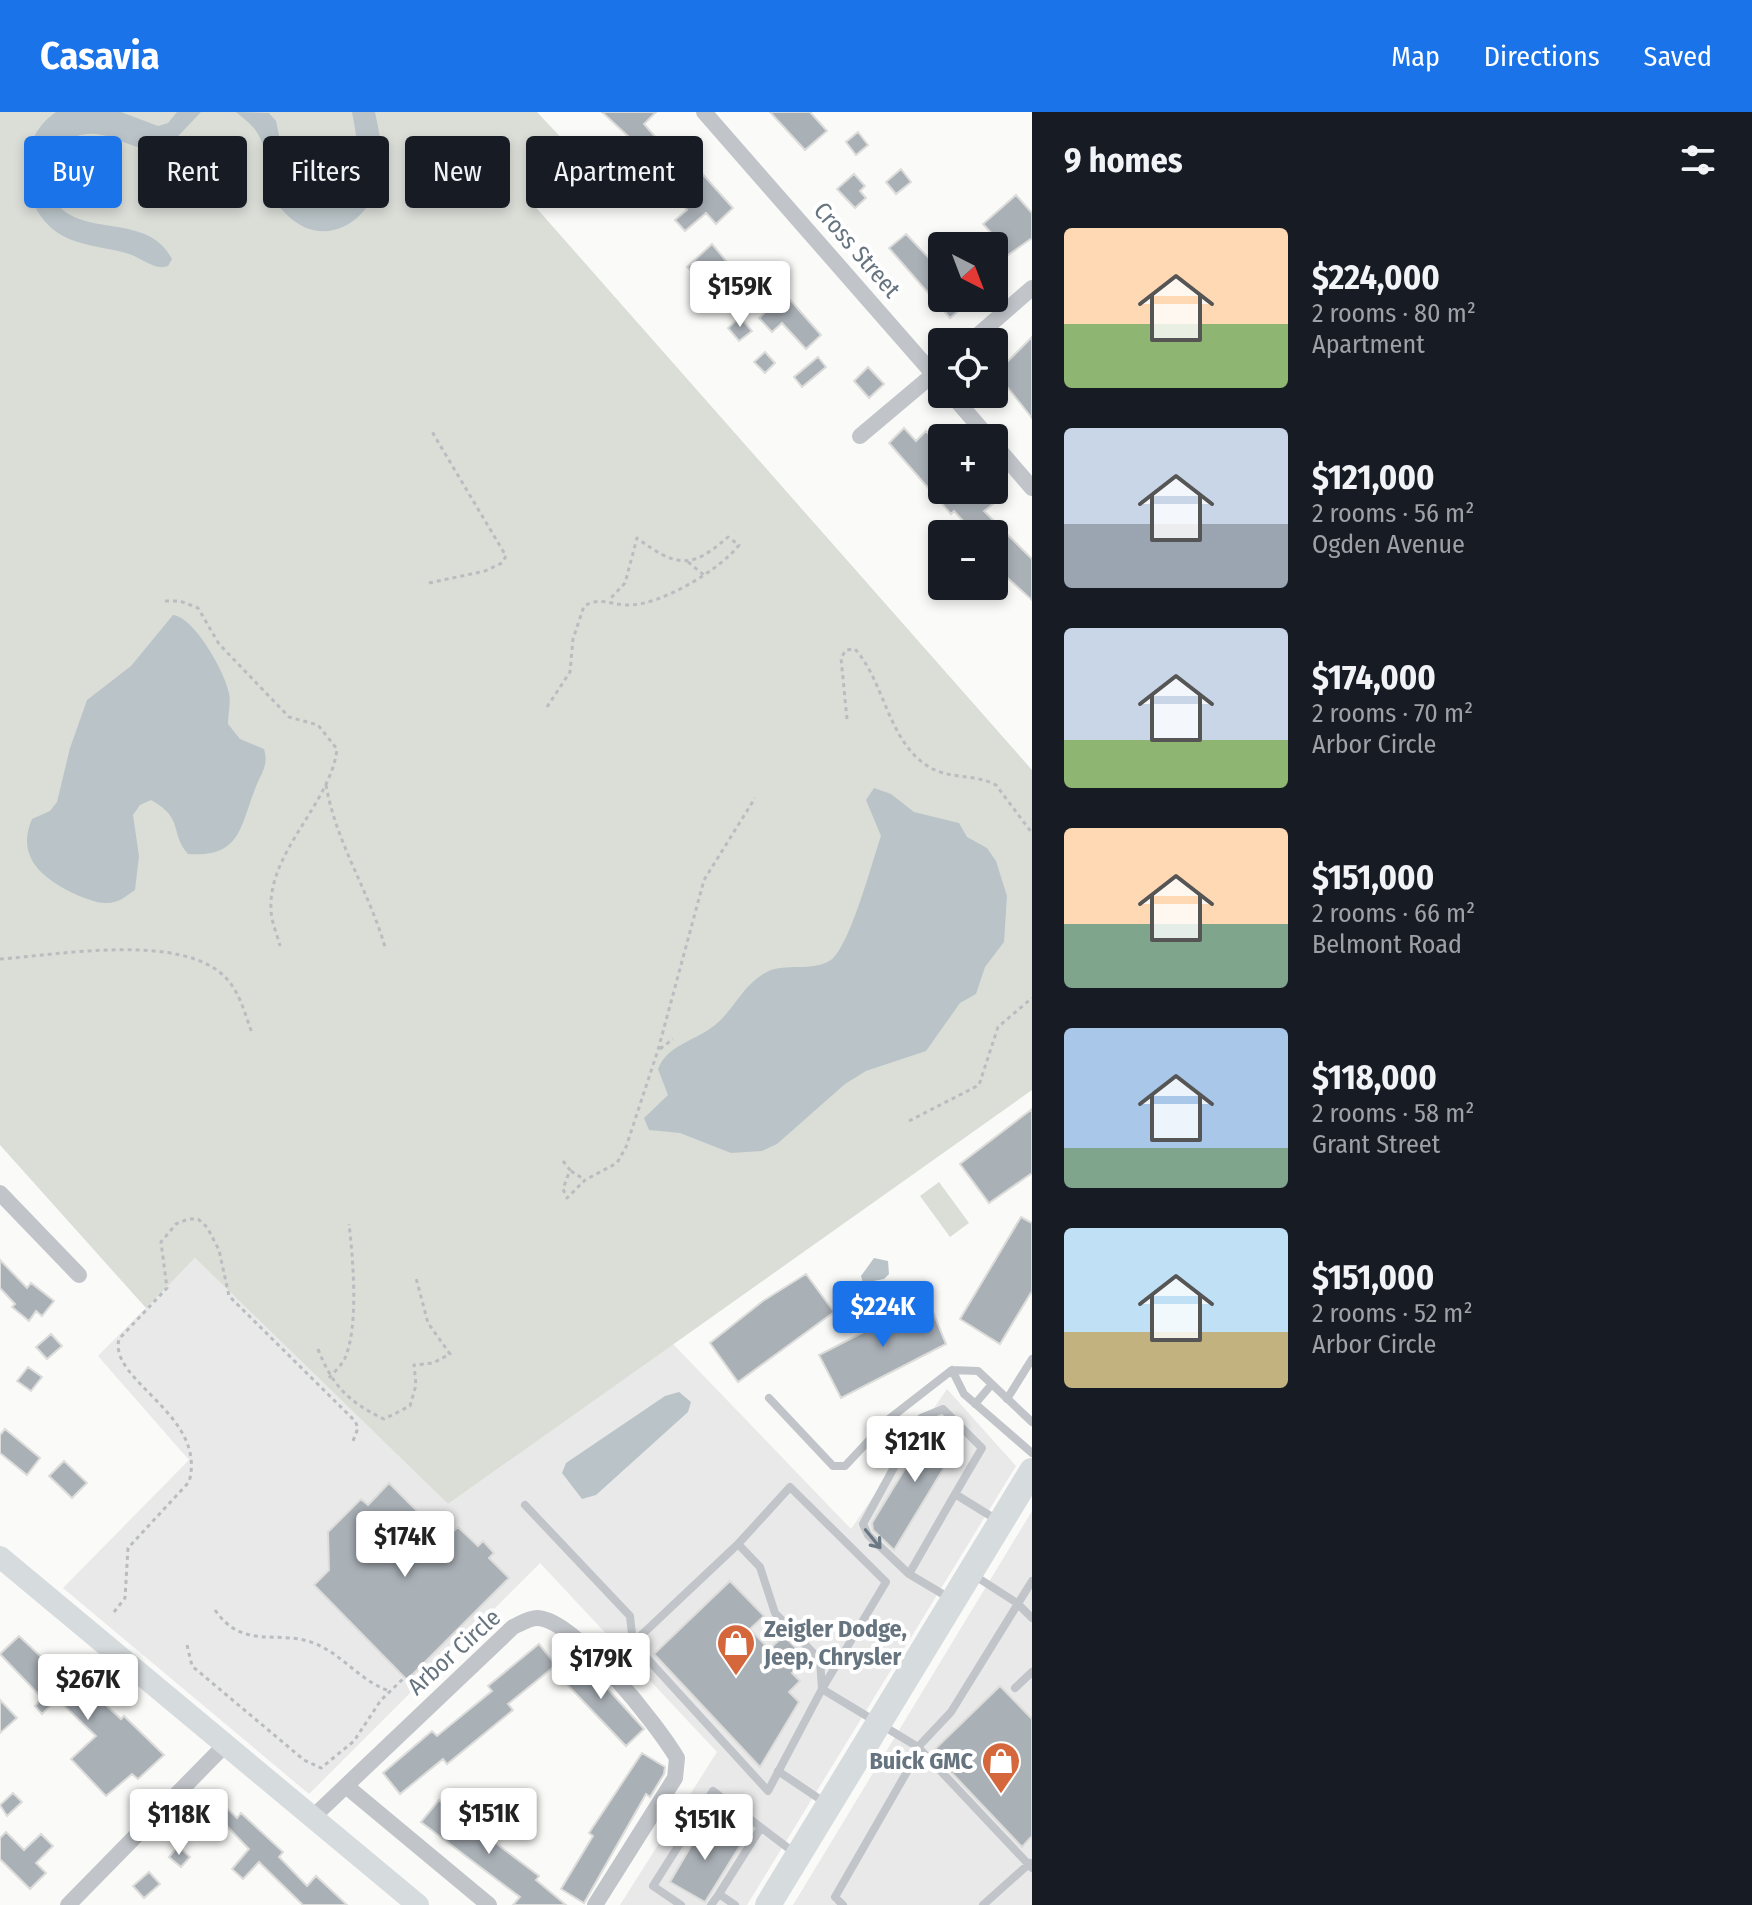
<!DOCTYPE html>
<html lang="en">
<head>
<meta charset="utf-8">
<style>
	body { margin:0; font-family:"Fira Sans Condensed",sans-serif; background:#242831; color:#f1f3f6; height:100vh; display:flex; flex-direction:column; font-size:30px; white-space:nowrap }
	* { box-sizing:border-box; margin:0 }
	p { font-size:26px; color:#9ea1a6 }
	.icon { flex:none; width:44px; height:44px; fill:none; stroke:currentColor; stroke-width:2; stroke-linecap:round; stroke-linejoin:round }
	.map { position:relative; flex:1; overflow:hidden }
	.details { display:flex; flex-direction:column; background:#171b24; width:720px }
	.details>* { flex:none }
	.hud { position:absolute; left:24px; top:24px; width:760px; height:72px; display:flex; gap:16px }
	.needle { width:52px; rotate:138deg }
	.buttons { position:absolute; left:928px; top:120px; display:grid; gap:16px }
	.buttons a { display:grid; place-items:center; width:80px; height:80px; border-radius:8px; background:#171b24; box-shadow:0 4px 12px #0003; font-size:40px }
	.price { position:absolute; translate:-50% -68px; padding:0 18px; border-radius:8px; background:#fff; color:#222; font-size:26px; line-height:52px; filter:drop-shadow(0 2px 4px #0008) }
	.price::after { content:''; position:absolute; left:50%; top:48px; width:24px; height:18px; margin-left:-12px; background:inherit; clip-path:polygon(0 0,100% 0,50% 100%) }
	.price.active { background:#1a73e8; color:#fff }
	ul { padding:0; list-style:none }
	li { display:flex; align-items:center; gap:24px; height:200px; padding:0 32px }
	li span { display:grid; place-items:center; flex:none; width:224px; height:160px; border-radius:8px; color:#555 }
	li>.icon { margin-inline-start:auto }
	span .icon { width:96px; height:96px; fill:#fffc; stroke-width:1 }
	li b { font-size:34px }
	h2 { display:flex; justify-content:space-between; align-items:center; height:96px; padding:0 32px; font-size:34px }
	.chip { padding:0 28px; border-radius:8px; background:#171b24; box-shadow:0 4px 12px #0003; font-size:28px; line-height:72px }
	.chip.active { background:#1a73e8; color:#fff }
	header { display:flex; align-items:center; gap:48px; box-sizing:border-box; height:112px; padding:0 40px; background:#1a73e8; color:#fff }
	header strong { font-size:38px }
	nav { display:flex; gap:44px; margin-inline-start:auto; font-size:28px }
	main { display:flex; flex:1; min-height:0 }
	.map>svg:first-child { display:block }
</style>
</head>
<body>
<header>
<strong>Casavia</strong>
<nav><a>Map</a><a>Directions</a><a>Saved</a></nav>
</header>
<main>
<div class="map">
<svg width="1032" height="1793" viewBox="0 0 1032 1793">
	<rect width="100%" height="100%" fill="#fafaf8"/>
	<path fill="#e8e9e8" d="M 195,1146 L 448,1392 L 673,1232 L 851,1417 L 947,1277 L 1016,1354 L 747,1793 L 620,1793 L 717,1640 L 540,1451 L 309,1682 L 63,1476 L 189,1348 L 98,1244 Z
		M 1032,1399 L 1032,1793 L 793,1793 Z"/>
	<path fill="#daded7" d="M 0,0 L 537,0 L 567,32 L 532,91 L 1032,658 L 1032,978 L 448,1392 L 195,1146 L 146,1196 L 0,1033 Z
		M 939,1070 L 969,1111 L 950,1125 L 920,1084 Z"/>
	<path fill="#bac4c8" d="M 56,0 L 121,0 L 158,14 L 168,11 L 177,0 L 201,0 L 167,36 C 127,47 102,0 58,35 C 48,47 45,60 49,75 C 66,134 145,94 172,147 L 168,154 C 155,159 142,146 129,142 C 107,135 77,134 58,121 C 18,94 14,28 56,0 Z
		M 236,0 L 269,1 L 276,9 C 281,31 286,70 302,87 C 309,93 317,94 326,92 C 367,83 358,30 352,0 L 375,0 C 379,19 384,42 381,62 C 373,108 325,141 286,102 C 257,74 273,47 258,22 C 253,13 244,7 236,0 Z
		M 173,503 C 194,505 225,560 229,581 C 231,591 228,602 228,612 L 240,627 L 264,637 C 269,654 261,661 255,677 C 240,716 240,746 188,742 C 169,720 185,707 151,688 L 140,693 L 133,703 L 139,744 L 135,778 C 126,784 119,791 107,791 C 98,792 85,786 77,783 C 44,768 15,746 32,707 L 50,699 L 57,690 L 70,636 L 87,588 L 131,554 Z
		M 874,676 L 891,682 L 914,700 L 959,711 L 967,725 L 987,736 L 996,749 L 1007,784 L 1004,830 L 985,855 L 976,882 L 960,891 L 926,939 L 866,959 L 845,972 L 777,1032 L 762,1039 L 731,1041 L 680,1021 L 649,1018 L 644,1006 L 668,983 L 658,957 C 668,932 696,929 715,913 C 736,896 744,869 771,858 C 790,852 815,859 831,848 C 850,834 872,750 881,724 L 866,688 Z
		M 874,1146 L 888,1149 L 889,1162 L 884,1167 L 863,1171 L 861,1164 Z
		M 679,1280 L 691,1290 L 688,1300 L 596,1383 L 582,1387 L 562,1361 L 566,1351 L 665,1284 Z"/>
	<path fill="#a9b0b6" stroke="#dcdcda" stroke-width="2" d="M 602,0 L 656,0 L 644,12 L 664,35 L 672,28 L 682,39 L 672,47 L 688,66 L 698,57 L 733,96 L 716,112 L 706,101 L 685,119 L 675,108 L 687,98 L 673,82 L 668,86 L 658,75 L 664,70 L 648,52 L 643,56 L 633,45 L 642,37 Z
		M 770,0 L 810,0 L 827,19 L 805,38 Z
		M 858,20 L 868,33 L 856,43 L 846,30 Z
		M 901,57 L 911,70 L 896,82 L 886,70 Z
		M 854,62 L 865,74 L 860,79 L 866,86 L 855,96 L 837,77 Z
		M 1016,83 L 1032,101 L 1032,126 L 994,153 L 994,134 L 980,134 L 993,123 L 983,112 Z
		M 906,122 L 942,160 L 942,186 L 974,186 L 950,206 L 889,136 Z
		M 712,132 L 727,150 L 716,159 L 731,176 L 721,186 L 687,155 Z
		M 785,182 L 821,223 L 806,237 L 782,211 L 772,220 L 759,206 Z
		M 740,205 L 752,219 L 739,229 L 728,216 Z
		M 1032,225 L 1032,306 L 996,261 Z
		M 765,240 L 775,251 L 765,261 L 754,250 Z
		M 818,245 L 826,255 L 802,275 L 794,265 Z
		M 868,255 L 884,272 L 869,286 L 854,269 Z
		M 904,316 L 916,329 L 926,319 L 942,336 L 942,378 L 962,378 L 972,388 L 982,379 L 993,392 L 984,399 L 1032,447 L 1032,488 L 1001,460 L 994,466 L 994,422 L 975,422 L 954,399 L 951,402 L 889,331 Z
		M 1032,997 L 1032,1061 L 989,1091 L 960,1052 Z
		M 1021,1105 L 1032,1111 L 1032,1179 L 1000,1232 L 960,1207 Z
		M 0,1148 L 27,1176 L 31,1171 L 54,1189 L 42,1204 L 36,1199 L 29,1209 L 12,1195 L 15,1192 L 0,1176 Z
		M 806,1162 L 834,1200 L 738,1270 L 710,1231 L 763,1189 Z
		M 924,1189 L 930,1202 L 933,1200 L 946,1232 L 841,1286 L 819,1243 Z
		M 51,1222 L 62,1234 L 47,1247 L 36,1235 Z
		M 28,1255 L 42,1265 L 31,1279 L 17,1269 Z
		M 942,1311 L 962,1326 L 894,1438 L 873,1418 L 872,1411 L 931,1314 Z
		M 5,1317 L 40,1346 L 27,1363 L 0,1341 L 0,1323 Z
		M 64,1349 L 87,1371 L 72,1386 L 49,1364 Z
		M 389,1371 L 445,1427 L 458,1415 L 478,1434 L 483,1429 L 494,1441 L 489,1446 L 509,1466 L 407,1568 L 314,1473 L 329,1458 L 328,1420 L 361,1387 L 368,1393 Z
		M 730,1469 L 764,1504 L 750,1517 L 769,1537 L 784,1524 L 807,1547 L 792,1561 L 800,1569 L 789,1580 L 799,1590 L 760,1655 L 654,1542 Z
		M 19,1524 L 70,1572 L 77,1566 L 121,1607 L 124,1604 L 164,1643 L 138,1667 L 132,1662 L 106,1684 L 71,1647 L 96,1624 L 57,1587 L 42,1602 L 35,1594 L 42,1586 L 0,1542 Z
		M 539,1532 L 556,1553 L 508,1592 L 513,1598 L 447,1652 L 443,1647 L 400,1682 L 383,1661 L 432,1619 L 437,1624 L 492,1579 L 488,1574 Z
		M 579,1545 L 644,1617 L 626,1634 L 559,1564 Z
		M 1000,1574 L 1032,1607 L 1032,1724 L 1022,1735 L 932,1640 Z
		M 0,1588 L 17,1606 L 0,1621 Z
		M 642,1641 L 665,1655 L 664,1662 L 650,1685 L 646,1682 L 584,1791 L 561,1777 L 593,1724 L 589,1721 Z
		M 13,1681 L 22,1690 L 7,1704 L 0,1693 Z
		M 218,1688 L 237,1706 L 241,1701 L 283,1740 L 279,1745 L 307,1774 L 316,1764 L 347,1793 L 303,1793 L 259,1750 L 243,1767 L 232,1757 L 249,1737 L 222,1709 L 216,1715 L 203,1704 Z
		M 439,1688 L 539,1764 L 536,1768 L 566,1793 L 513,1793 L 520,1785 L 421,1710 Z
		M 705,1710 L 741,1732 L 705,1790 L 670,1770 Z
		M 6,1720 L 24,1738 L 41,1722 L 53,1734 L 36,1751 L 46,1761 L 30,1777 L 0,1747 L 0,1726 Z
		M 178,1734 L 190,1745 L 181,1755 L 169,1745 Z
		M 149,1760 L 160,1772 L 144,1786 L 133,1774 Z"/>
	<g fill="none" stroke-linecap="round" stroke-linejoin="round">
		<path stroke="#babdc0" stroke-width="3" stroke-dasharray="4 4" stroke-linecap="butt" d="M 688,450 L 704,463
			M 429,471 L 485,459 L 502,451 L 506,444 L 431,318
			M 165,489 L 180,489 L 198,496 L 219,532 L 289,605 L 318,613 L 337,637 C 331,691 268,740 271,797 C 271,809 277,822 280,834
			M 547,595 L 570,560 L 573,527 L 584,494 C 601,485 609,492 626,493 C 658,495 720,458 739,433 L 728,425 C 691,458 676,455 637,426 L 625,471 L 610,487
			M 847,607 L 841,546 L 846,538 L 855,537 C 885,570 888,632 931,656 C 950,667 976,662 996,673 L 1032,721
			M 326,673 C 336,731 369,779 385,835
			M 0,847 C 58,843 183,820 226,866 C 240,881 245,902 252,921
			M 660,937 L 673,927
			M 909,1009 L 979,973 L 998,915 L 1032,886
			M 563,1049 L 570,1058 L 563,1077 L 567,1086 L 585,1068 L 617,1051 L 626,1035 L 658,938 L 704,768 L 755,686
			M 571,1059 L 585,1068
			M 318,1237 C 332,1273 348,1290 384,1307 L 410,1294 L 416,1273 L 414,1253 L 433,1251 L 450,1242 L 428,1211 L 416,1166
			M 329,1266 C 334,1260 342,1253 345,1246 C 359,1214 353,1146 349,1112
			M 215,1498 C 244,1540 279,1516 316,1532 C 344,1544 359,1568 389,1579
			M 114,1500 L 125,1486 L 128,1436 L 189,1370 C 208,1303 108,1269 119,1227 L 167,1176 L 161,1130 L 176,1112 L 188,1107 L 198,1107 L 207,1115 L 219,1138 L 229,1184 L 355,1309 L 358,1316 L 353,1329
			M 187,1533 L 192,1554 L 304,1648 L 321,1656 L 354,1629 L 381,1588 L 405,1565"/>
		<path stroke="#c1c5c9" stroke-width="8" d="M 952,1258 L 964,1282 L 1032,1341
			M 769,1286 L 833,1354 L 845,1354 L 889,1307 L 952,1258 L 978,1259 L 1032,1310
			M 1007,1287 L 1032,1247
			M 975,1292 L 992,1272
			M 525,1393 L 630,1504 L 633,1531
			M 738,1432 L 790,1375 L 886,1470 L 822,1577 L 768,1679 L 633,1531 L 738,1432 L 760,1455 L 775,1501 L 820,1548 L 822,1577 L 918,1635 L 1032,1756
			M 909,1462 L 868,1423 L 863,1412 L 921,1306 L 943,1297 L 982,1336 L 955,1382
			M 972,1462 L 1017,1491 L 1032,1506
			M 951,1487 L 909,1462 L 955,1382 L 997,1408
			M 1015,1576 L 1032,1560
			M 778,1659 L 824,1690
			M 681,1793 L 653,1774 L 713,1679 L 796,1742
			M 711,1793 L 719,1782
			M 735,1793 L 719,1782 L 760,1717
			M 843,1793 L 835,1785 L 912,1651 L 918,1635 L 951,1600 L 1032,1469
			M 983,1793 L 1030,1751"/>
		<path stroke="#c1c5c9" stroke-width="16" d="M 704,0 L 942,272
			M 970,230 L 1032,176
			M 951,282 L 989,326
			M 860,324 L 942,255
			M 994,332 L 1032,376
			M 0,1081 L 79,1163
			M 346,1674 L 489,1793
			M 312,1706 L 513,1515 C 520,1512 529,1506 537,1506 C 574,1506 659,1615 677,1646 L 675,1666 L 595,1793
			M 68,1793 L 225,1633"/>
		<path stroke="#d6dbde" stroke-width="22" d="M 0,1445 L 418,1793"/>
		<path stroke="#d6dbde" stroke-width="26" d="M 768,1793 L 1032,1359"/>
	</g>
	<defs><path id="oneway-shaft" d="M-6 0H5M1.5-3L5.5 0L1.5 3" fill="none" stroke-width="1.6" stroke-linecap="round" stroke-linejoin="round" transform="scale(2)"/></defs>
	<use stroke="#6b7884" href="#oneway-shaft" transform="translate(873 1427) rotate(51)"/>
	<defs>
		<g id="shop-pin" transform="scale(2)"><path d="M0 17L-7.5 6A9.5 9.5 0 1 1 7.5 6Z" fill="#d5673d" stroke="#fff"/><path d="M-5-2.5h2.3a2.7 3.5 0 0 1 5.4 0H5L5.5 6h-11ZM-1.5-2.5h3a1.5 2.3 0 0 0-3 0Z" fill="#fff"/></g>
	</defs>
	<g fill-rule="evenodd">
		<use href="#shop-pin" x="736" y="1531"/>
		<use href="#shop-pin" x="1001" y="1649"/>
	</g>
	<g text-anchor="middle" stroke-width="8" stroke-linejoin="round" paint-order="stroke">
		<g font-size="24" fill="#667480" stroke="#fff">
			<text transform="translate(857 138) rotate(49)" y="8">Cross Street</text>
			<text transform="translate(454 1540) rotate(-42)" y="8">Arbor Circle</text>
		</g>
		<g font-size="24" font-weight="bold" fill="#667480" stroke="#fff" text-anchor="start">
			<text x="764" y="1525">Zeigler Dodge,<tspan x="764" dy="28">Jeep, Chrysler</tspan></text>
			<text x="973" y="1657" text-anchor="end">Buick GMC</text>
		</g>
	</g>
</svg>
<div class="buttons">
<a><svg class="needle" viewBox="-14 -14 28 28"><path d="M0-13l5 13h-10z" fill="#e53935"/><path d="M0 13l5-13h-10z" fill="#9ea1a6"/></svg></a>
<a><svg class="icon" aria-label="locate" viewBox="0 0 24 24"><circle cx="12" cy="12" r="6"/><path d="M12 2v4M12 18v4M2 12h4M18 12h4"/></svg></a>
<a>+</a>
<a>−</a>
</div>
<b class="price" style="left:740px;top:217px">$159K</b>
<b class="price active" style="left:883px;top:1237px">$224K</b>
<b class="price" style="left:915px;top:1372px">$121K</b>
<b class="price" style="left:405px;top:1467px">$174K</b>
<b class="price" style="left:601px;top:1589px">$179K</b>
<b class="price" style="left:88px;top:1610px">$267K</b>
<b class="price" style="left:489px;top:1744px">$151K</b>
<b class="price" style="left:179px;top:1745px">$118K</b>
<b class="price" style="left:705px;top:1750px">$151K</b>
<div class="hud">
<a class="chip active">Buy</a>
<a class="chip">Rent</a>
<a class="chip">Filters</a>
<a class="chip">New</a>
<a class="chip">Apartment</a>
</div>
</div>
<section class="details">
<h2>9 homes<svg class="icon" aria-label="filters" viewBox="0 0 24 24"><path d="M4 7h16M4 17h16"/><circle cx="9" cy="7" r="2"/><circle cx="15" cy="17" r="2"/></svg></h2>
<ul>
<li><span style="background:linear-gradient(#ffd9b3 60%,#8fb573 0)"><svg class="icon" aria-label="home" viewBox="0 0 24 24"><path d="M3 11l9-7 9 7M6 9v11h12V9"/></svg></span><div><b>$224,000</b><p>2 rooms · 80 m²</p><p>Apartment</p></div></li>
<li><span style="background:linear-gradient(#c9d6e8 60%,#9aa5b1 0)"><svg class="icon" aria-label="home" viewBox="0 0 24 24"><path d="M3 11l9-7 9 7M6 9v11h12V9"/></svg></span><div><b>$121,000</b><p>2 rooms · 56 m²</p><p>Ogden Avenue</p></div></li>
<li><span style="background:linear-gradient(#c9d6e8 70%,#8fb573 0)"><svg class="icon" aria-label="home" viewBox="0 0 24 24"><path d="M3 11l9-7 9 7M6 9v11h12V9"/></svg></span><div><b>$174,000</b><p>2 rooms · 70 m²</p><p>Arbor Circle</p></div></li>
<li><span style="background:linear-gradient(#ffd9b3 60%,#7fa58c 0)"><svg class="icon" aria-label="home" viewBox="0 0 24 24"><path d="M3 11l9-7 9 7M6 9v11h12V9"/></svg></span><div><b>$151,000</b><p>2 rooms · 66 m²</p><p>Belmont Road</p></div></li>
<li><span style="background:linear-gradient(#a9c7e8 75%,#7fa58c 0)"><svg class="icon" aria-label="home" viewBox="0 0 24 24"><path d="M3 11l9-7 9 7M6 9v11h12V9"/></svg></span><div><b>$118,000</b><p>2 rooms · 58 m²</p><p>Grant Street</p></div></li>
<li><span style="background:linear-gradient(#bfe0f5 65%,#c2b280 0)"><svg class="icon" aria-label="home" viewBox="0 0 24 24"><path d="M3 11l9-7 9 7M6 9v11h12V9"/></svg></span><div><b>$151,000</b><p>2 rooms · 52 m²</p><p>Arbor Circle</p></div></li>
</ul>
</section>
</main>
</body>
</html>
